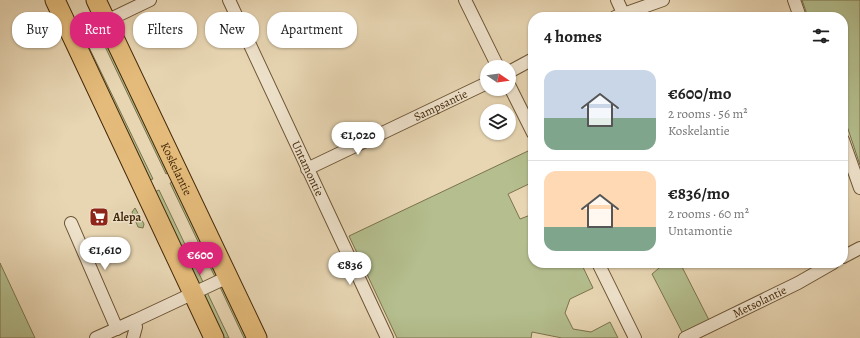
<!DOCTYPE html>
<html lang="en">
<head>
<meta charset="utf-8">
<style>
	body { margin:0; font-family:Alegreya,serif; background:#f6f6f6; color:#222; height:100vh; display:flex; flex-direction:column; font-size:15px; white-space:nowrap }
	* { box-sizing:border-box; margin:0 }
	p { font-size:13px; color:#767676 }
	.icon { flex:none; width:22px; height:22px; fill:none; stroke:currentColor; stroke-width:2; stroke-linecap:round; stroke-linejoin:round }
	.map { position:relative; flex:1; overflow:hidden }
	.drawer { position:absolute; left:528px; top:12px; width:320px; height:256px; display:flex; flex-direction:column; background:#fff; border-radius:16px; box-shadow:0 1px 3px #0004 }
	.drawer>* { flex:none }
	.hud { position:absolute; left:12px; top:12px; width:380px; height:36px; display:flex; gap:8px }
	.needle { width:26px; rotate:103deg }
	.buttons { position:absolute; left:480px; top:60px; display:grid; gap:8px }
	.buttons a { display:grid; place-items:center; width:36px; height:36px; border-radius:50%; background:#fff; box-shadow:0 1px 3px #0004; font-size:20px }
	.price { position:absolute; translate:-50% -34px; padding:0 9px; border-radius:14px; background:#fff; color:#222; font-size:13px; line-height:26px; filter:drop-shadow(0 1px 2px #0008) }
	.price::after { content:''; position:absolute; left:50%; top:24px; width:12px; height:9px; margin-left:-6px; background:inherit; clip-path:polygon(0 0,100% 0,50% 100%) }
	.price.selected { background:#db2777; color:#fff }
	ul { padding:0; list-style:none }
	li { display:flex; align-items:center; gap:12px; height:100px; padding:0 16px }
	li+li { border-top:1px solid #e0e0e0 }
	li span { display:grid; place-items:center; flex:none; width:112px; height:80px; border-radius:12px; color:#555 }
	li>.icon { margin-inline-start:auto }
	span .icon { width:48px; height:48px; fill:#fffc; stroke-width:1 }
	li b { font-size:17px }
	h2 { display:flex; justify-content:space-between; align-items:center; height:48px; padding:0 16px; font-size:17px }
	.chip { padding:0 14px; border-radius:16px; background:#fff; box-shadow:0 1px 3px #0004; font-size:14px; line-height:36px }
	.chip.selected { background:#db2777; color:#fff }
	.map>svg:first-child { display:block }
</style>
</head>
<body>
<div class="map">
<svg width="860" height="338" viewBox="0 0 860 338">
	<rect width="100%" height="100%" fill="#e8d6b3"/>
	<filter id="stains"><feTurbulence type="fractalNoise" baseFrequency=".005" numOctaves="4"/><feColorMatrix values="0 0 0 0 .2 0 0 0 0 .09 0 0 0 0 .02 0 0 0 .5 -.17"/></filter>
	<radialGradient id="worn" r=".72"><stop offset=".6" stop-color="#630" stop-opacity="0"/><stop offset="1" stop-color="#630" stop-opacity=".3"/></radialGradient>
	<path fill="#b4be8e" stroke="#7c734c" d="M 802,0 L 860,0 L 860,165 L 843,114 L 843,17 L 808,17 Z
		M 103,29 L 171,171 L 166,174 L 98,32 Z
		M 84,37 L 153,179 L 148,181 L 79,39 Z
		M 528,151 L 533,162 L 533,182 L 508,194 L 520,219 L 533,214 L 533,263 L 581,263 L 593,288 L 570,299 L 565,313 L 573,329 L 591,332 L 610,322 L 618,338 L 562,338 L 532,332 L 531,338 L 397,338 L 349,236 Z
		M 176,181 L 220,274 L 215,277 L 170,183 Z
		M 159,190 L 203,282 L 197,285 L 152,193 Z
		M 135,208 L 144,224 L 143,228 L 138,227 L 132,212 Z
		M 0,263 L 35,338 L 0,338 Z
		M 665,263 L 680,263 L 710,322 L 683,334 L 652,274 Z
		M 224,282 L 250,338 L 244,338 L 219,285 Z
		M 206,290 L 229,338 L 221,338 L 200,293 Z"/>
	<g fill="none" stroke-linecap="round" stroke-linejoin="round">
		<g stroke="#6c5434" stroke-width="14">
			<g id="minor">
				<path id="s1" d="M 229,0 L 387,338"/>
				<path d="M 465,0 L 498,67"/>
				<path d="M 617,0 L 623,13"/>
				<path d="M 794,0 L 800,17"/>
				<path d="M 615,17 L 663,0"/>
				<path d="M 73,37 L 150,0"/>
				<path d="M 509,72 L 533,59"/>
				<path d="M 509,85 L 533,133"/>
				<path d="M 843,140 L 860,188"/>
				<path id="s2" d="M 307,169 L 487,83"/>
				<path d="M 71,223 L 117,329"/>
				<path d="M 843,257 L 860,248"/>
				<path d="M 598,263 L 635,338"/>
				<path d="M 96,338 L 134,321"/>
				<path d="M 133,338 L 136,327 L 134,321 L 228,277"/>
				<path id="s3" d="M 685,338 L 798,283 L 833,263"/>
			</g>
		</g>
		<g stroke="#432809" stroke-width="21">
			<g id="primary">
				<path d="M 55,0 L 214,338"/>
				<path id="s4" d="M 96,0 L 257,338"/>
			</g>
		</g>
		<use href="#minor" stroke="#f0e4ce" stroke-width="12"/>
		<use href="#primary" stroke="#e4bb7a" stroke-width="19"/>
	</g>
	<defs>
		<g id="supermarket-square" transform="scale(1)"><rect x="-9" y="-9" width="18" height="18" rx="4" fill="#8f2418" stroke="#f0e4ce"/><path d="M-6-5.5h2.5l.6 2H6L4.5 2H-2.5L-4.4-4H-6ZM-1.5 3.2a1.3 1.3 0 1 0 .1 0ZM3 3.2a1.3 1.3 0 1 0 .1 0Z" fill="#fff"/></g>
	</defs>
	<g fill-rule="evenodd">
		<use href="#supermarket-square" x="99" y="217"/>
	</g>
	<g text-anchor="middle" stroke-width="3" stroke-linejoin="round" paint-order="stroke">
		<g font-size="12" fill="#432809" stroke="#f0e4ce">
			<text dy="4" stroke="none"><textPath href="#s2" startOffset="148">Sampsantie</textPath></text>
			<text dy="4" stroke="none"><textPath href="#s4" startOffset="187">Koskelantie</textPath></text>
			<text dy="4" stroke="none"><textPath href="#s1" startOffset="186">Untamontie</textPath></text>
			<text dy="4" stroke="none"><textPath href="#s3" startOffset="83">Metsolantie</textPath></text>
		</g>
		<g font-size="12" font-weight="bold" fill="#432809" stroke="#f0e4ce" text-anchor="start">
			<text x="113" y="221">Alepa</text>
		</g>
	</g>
	<rect width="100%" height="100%" filter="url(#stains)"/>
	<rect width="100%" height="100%" fill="url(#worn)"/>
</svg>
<div class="buttons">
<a><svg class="needle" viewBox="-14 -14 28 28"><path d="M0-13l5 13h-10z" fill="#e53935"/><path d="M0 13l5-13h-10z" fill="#767676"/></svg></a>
<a><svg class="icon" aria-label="layers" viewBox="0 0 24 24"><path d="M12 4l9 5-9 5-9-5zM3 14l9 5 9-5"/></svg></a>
</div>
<b class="price" style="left:358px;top:156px">€1,020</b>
<b class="price" style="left:105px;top:271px">€1,610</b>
<b class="price selected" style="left:200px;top:276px">€600</b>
<b class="price" style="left:350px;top:286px">€836</b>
<div class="hud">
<a class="chip">Buy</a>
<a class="chip selected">Rent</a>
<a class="chip">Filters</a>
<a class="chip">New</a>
<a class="chip">Apartment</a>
</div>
<section class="drawer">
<h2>4 homes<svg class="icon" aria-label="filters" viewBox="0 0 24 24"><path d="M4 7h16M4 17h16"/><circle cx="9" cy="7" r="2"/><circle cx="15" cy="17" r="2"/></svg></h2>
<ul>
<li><span style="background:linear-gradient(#c9d6e8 60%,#7fa58c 0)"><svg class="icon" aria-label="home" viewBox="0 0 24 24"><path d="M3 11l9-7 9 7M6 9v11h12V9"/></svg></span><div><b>€600/mo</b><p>2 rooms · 56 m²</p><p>Koskelantie</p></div></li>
<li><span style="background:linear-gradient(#ffd9b3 70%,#7fa58c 0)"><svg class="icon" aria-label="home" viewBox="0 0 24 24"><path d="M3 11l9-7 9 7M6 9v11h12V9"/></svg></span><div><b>€836/mo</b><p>2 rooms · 60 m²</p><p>Untamontie</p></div></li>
</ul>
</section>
</div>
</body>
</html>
